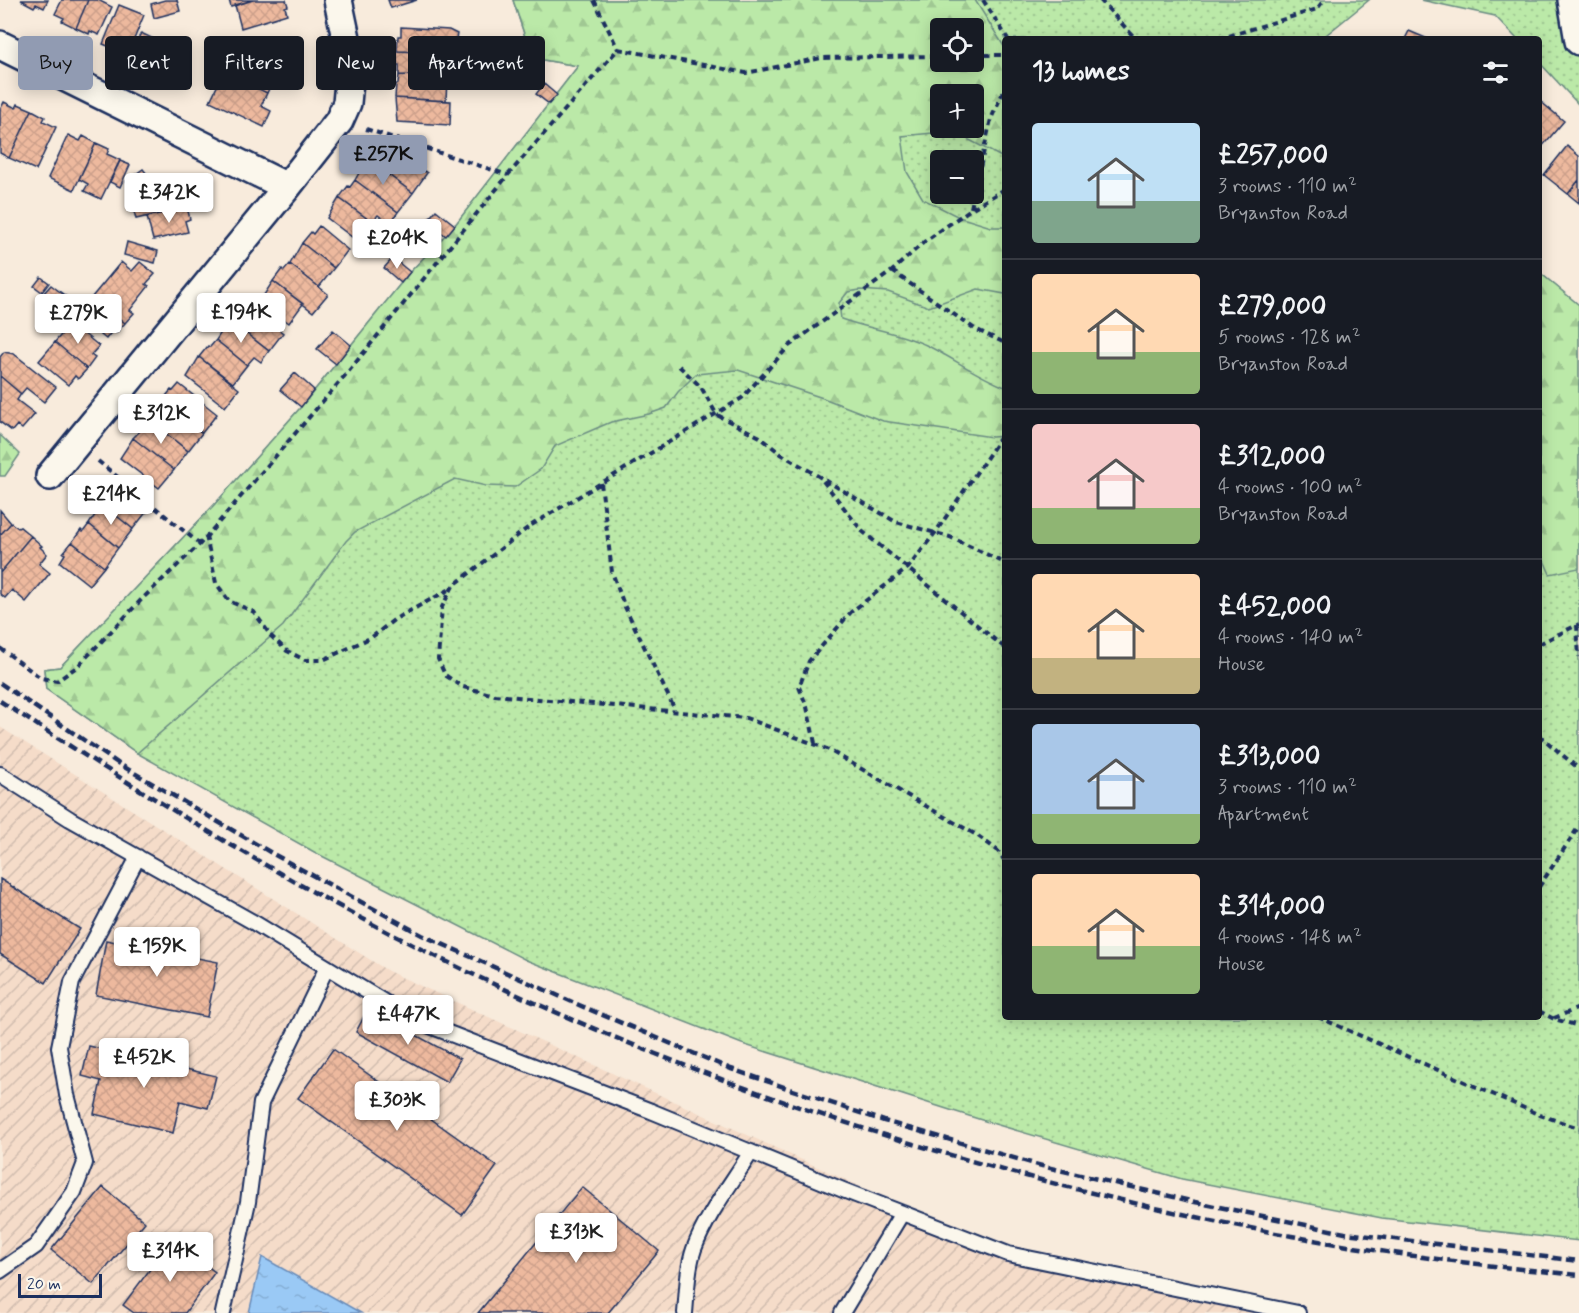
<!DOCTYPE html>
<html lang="en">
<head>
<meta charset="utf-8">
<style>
	body { margin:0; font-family:Mynerve,sans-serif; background:#20242c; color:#f1f3f6; height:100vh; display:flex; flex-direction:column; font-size:22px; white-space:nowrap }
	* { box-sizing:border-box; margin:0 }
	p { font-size:20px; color:#9ea1a6 }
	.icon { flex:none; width:33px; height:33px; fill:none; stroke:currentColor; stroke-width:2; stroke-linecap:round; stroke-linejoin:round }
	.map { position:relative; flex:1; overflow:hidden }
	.side { position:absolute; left:1002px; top:36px; width:540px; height:984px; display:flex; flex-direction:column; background:#171b24; border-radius:6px; box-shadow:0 3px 15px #0003 }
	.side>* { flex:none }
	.top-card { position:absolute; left:18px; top:36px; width:570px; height:54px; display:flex; gap:12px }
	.controls { position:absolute; left:930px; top:18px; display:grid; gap:12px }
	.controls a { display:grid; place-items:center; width:54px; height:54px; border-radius:6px; background:#171b24; box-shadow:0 3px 15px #0003; font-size:30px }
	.scale { position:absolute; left:18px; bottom:15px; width:84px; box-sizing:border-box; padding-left:6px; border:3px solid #1b2f5e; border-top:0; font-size:16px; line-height:21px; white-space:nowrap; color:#1b2f5e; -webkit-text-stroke:4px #fbf7ec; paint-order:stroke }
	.price { position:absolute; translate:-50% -51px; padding:0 14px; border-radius:6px; background:#fff; color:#222; font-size:20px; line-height:39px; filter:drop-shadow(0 2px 3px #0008) }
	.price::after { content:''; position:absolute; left:50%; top:36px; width:18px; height:14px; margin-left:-9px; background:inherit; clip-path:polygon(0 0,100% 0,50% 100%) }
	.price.current { background:#919bb2; color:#111 }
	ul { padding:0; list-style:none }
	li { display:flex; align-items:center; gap:18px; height:150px; padding:0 30px }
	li+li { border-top:2px solid #363941 }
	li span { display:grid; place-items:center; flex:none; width:168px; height:120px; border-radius:6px; color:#555 }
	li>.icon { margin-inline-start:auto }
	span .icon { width:72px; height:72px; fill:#fffc; stroke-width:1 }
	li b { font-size:26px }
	h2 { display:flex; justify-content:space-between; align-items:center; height:72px; padding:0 30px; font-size:26px }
	.chip { padding:0 21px; border-radius:6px; background:#171b24; box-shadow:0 3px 15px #0003; font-size:21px; line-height:54px }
	.chip.current { background:#919bb2; color:#111 }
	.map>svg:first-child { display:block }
</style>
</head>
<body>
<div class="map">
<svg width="1579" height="1313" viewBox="0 0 1579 1313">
	<defs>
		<pattern id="industrial-furrows" width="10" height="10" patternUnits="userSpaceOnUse" patternTransform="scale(1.5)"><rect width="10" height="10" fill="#f5dcc9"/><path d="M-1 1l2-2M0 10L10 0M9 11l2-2" fill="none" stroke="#d1bdaf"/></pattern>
		<pattern id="grass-dots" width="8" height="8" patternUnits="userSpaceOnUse" patternTransform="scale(1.5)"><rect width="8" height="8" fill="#bbe9a8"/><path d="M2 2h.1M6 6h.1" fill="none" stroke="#a0c893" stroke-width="1.8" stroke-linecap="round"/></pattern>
		<pattern id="forest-firs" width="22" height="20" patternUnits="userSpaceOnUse" patternTransform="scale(1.5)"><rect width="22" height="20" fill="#bbe9a8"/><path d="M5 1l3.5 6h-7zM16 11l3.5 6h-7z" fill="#a0c893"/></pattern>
		<pattern id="water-ripples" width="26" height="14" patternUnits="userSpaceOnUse" patternTransform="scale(1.5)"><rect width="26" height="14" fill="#9ac9f5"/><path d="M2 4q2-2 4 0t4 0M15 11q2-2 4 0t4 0" fill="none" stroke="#84add4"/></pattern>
		<pattern id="building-cross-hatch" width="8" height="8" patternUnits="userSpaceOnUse" patternTransform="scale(1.5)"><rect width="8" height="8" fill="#edb99e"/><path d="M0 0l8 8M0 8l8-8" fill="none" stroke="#cb9f8a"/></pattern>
	</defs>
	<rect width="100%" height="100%" fill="#f8ebdc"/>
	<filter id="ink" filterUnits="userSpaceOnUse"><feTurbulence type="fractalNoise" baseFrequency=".0167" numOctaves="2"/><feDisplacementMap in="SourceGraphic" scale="12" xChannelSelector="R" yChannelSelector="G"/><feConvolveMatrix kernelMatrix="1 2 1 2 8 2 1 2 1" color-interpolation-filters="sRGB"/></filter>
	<g filter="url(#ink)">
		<path fill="url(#industrial-furrows)" d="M 0,727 L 388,971 L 1008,1254 L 1298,1313 L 361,1313 L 262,1257 L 249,1313 L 0,1313 Z"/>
		<path fill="url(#grass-dots)" stroke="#6b8c83" stroke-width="1.5" fill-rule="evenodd" d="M 513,0 L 1369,0 L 1321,39 L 1005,39 L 1005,1017 L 1539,1017 L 1539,272 L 1579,305 L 1579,1241 L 1382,1218 L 1182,1179 L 988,1122 L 742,1044 L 526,960 L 316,853 L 137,753 L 46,689 L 44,669 L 60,667 L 214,505 L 301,407 L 410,272 L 455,225 L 578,66 L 532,58 ZM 940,28 L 974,28 L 974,62 L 940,62 ZM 940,94 L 974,94 L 974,128 L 940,128 ZM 940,160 L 974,160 L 974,194 L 940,194 Z
			M 1421,0 L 1579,0 L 1579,105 L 1539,62 L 1539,39 L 1517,39 L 1495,16 Z"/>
		<path fill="url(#forest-firs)" stroke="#6b8c83" stroke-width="1.5" fill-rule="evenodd" d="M 513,0 L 975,0 L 1005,48 L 1005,159 L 962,136 L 933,133 L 902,136 L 907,172 L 923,199 L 959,217 L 991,227 L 1005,227 L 1005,294 L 978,289 L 929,307 L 888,292 L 860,290 L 848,292 L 839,303 L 841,319 C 869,329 899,332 926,345 C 953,358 977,376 1005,387 L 1005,436 L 992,437 L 883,421 L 823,398 L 738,370 L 696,374 L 678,392 L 666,408 L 649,414 L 611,422 L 555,446 L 541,469 L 515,487 L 486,486 L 455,479 L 355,532 L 346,541 L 283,626 L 137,753 L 46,689 L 44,669 L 60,667 L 214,505 L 301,407 L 410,272 L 455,225 L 578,66 L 532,58 ZM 940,28 L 974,28 L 974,62 L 940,62 ZM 940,94 L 974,94 L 974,128 L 940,128 Z
			M 1539,272 L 1579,305 L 1579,568 L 1550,574 L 1539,549 Z
			M 0,435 L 20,454 L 5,476 L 0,476 Z"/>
		<path fill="url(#water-ripples)" stroke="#678bb9" stroke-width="1.5" d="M 262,1257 L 361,1313 L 249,1313 Z"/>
		<path fill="url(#building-cross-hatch)" stroke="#1b2f5e" stroke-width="1.5" d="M 21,0 L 48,0 L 44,8 L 36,4 L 34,7 Z
			M 62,0 L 88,0 L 76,28 L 62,21 L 64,18 L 55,14 Z
			M 88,0 L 98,0 L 112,7 L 99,35 L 90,31 L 89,34 L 76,28 Z
			M 165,0 L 177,0 L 180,11 L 154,18 L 151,4 Z
			M 229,0 L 253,0 L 231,7 Z
			M 253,0 L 286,0 L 288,6 L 285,7 L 287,14 L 241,28 L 235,5 Z
			M 388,0 L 417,0 L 391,8 Z
			M 119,5 L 144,15 L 130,49 L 120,45 L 118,50 L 103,44 Z
			M 401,27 L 449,30 L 457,34 L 456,39 L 449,43 L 448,53 L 397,51 L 398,36 L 401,36 Z
			M 1409,31 L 1428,39 L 1405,39 Z
			M 141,33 L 156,40 L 147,60 L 131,53 Z
			M 268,40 L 290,51 L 285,63 L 262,51 Z
			M 238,43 L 291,69 L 284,85 L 273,80 L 267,93 L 224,72 Z
			M 158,51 L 179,61 L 174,73 L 153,63 Z
			M 397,51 L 448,53 L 447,77 L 399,75 L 399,65 L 397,65 Z
			M 224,72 L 267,93 L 261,106 L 271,111 L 264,127 L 210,101 Z
			M 399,75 L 447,77 L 446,101 L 395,98 L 396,84 L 398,84 Z
			M 544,84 L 557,95 L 549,104 L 536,94 Z
			M 395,98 L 451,101 L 450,125 L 397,122 Z
			M 1540,101 L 1564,121 L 1540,149 L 1539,148 Z
			M 4,102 L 16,108 L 18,104 L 32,110 L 9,158 L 0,153 L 0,110 Z
			M 32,110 L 45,117 L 43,121 L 56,127 L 36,170 L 9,158 Z
			M 68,135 L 80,141 L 83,136 L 96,143 L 74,190 L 48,178 Z
			M 384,142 L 427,173 L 413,193 L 367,159 Z
			M 96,143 L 109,149 L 107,154 L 120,160 L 101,199 L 84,191 L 88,184 L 79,179 Z
			M 1567,146 L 1579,156 L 1579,180 L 1568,194 L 1544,175 Z
			M 367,159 L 413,193 L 398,212 L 355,180 Z
			M 120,161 L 130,165 L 120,187 L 110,182 Z
			M 143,169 L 150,178 L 133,190 L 126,181 Z
			M 355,180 L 398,212 L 390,224 L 378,215 L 372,222 L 339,198 L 348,186 L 350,187 Z
			M 1579,180 L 1579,203 L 1568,194 Z
			M 176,184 L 179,195 L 184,194 L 187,207 L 136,219 L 130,195 Z
			M 339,198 L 383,230 L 369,250 L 327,218 Z
			M 187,207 L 190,219 L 185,221 L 188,232 L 153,240 L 147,217 Z
			M 436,210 L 455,225 L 446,236 L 427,221 Z
			M 319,226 L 348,250 L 334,268 L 302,243 L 311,232 L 313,234 Z
			M 127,242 L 158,251 L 155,263 L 124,255 Z
			M 302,243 L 334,268 L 319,287 L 290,264 Z
			M 393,258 L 410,272 L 401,283 L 384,268 Z
			M 121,262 L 132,271 L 140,262 L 155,274 L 146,284 L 149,286 L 130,310 L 134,313 L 125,323 L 92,297 Z
			M 290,264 L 328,294 L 313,312 L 273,281 L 282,269 L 284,271 Z
			M 41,277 L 49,283 L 42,292 L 34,286 Z
			M 273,281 L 303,304 L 289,323 L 260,301 Z
			M 51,285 L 68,298 L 61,307 L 44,293 Z
			M 92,297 L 125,323 L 116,333 L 113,330 L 106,339 L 77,316 Z
			M 245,303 L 283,333 L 269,351 L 229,320 L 237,308 L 240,310 Z
			M 229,320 L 269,351 L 261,362 L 254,357 L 247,365 L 216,340 Z
			M 71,323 L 99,346 L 91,355 L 95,358 L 87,369 L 55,342 Z
			M 333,330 L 351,345 L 336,364 L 317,349 Z
			M 216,340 L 247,365 L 233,383 L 199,357 L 208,346 L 210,347 Z
			M 55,342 L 87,369 L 78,379 L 75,376 L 68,385 L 39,361 Z
			M 4,352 L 14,354 L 56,387 L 44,402 L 26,388 L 21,394 L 0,376 L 0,357 Z
			M 199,357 L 239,389 L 225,407 L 187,377 Z
			M 295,373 L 314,390 L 301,407 L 280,390 Z
			M 0,376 L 21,394 L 17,400 L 35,414 L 22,429 L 17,425 L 12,431 L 0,422 Z
			M 179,384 L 217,414 L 202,433 L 162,401 L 171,390 L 173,391 Z
			M 162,401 L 202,433 L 188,451 L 150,421 L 156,414 L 153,412 Z
			M 150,421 L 188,451 L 174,470 L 133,438 Z
			M 133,438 L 174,470 L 159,488 L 120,458 Z
			M 118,487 L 148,510 L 133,529 L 102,504 L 110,493 L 113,494 Z
			M 102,504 L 133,529 L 118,548 L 89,524 Z
			M 0,510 L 11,523 L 0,535 Z
			M 11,523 L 18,528 L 20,527 L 31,536 L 0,573 L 0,535 Z
			M 89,524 L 118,548 L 104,567 L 72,542 L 81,530 L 83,532 Z
			M 31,536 L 42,546 L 40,547 L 47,554 L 39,564 L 50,573 L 26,602 L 12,590 L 5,598 L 0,594 L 0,573 Z
			M 72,542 L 104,567 L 89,585 L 60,562 L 65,554 L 63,553 Z
			M 0,879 L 80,929 L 46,983 L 0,954 Z
			M 106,940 L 218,962 L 207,1017 L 96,995 Z
			M 368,1009 L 460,1059 L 447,1082 L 356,1032 Z
			M 89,1046 L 216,1076 L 208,1108 L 180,1101 L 173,1133 L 94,1114 L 101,1081 L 82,1076 Z
			M 333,1049 L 497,1166 L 462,1215 L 298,1098 Z
			M 103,1187 L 145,1222 L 93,1284 L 51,1250 Z
			M 582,1187 L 659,1251 L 608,1313 L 478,1313 Z
			M 172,1240 L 215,1272 L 185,1313 L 134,1313 L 123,1305 Z"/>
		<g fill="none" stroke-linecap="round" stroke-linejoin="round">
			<g stroke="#1b2f5e" stroke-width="18">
				<path id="service" d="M 0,774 L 70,819 L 253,922 L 412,1019 L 651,1111 L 843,1190 L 1008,1254 L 1298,1313
					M 0,1271 L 36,1246 L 74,1192 L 85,1163 L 67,1095 L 59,1047 L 72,982 L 138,857
					M 223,1313 L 248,1202 L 261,1103 L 327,967
					M 685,1313 C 687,1292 687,1269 694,1249 C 707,1214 732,1183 751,1152
					M 842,1313 L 902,1213"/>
			</g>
			<g stroke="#1b2f5e" stroke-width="32">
				<path id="minor" d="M 1572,0 L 1579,41
					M 0,45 L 287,187
					M 50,476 L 287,187 L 339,121 L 347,103 L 351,62 L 338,0"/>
			</g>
			<path stroke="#1b2f5e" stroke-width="4" stroke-dasharray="6 4.5" stroke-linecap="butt" d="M 594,0 L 618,49
				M 983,0 L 1008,39
				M 1100,0 L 1136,39
				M 1219,39 L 1317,9 L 1324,0
				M 618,49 L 746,73 L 821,58 L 940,56
				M 974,55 L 1005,55
				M 366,129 L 508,175
				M 1005,189 L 971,209 L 924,242 L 892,271 L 789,346 L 742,398 L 530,526 L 453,586 L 442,607 L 438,659 L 445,675 L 463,687 L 495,695 L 746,718 L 827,749 L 978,836 L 997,850 L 1005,861
				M 971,208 L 991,119 L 1005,88
				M 892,271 L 975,329 L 1005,343
				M 679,366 L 701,387 L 717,415 L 760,437 L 781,454 L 896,522 L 950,537 L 1005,563
				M 98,461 L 200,544
				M 823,481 L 862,531 L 1005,648
				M 601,483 L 612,572 L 624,605 L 675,710
				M 206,536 L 216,583 L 229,601 L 254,612 L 271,636 L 287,651 L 305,660 L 323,660 L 372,637 L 395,619 L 452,588
				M 1577,625 L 1579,657
				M 1539,644 L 1579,624
				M 0,648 L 41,678 L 57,681 L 78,666 L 142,599 L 200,544 L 348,372 L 508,175 L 618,49
				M 1539,735 L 1579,769
				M 815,743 L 807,707 L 799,687 L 809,661 L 851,612 L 908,568 L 935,533 L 1005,431
				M 1539,887 L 1579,826
				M 1539,1011 L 1554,1019 L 1579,1026
				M 1318,1017 L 1540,1115 L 1579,1128
				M 1554,1018 L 1579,1008"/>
			<use href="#service" stroke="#fbf7ec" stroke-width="14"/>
			<use href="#minor" stroke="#fbf7ec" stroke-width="27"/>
			<path stroke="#1b2f5e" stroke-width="4.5" stroke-dasharray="9 4.5" stroke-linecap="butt" d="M 0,683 L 119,764 L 275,855 L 422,935 L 579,1005 L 731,1069 L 884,1121 L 1042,1166 L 1195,1202 L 1345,1233 L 1579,1261
				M 0,701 C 136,789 274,875 419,948 C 709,1093 1022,1190 1342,1245 C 1420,1258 1500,1267 1579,1275"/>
		</g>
	</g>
</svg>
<div class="controls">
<a><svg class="icon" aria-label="locate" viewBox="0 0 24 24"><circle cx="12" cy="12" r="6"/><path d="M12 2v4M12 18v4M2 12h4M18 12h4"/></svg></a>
<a>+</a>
<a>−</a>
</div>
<div class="scale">20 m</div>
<b class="price current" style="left:383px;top:186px">£257K</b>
<b class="price" style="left:169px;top:224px">£342K</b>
<b class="price" style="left:397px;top:270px">£204K</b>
<b class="price" style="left:241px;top:344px">£194K</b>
<b class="price" style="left:78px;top:345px">£279K</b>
<b class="price" style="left:161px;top:445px">£312K</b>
<b class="price" style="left:111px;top:526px">£214K</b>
<b class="price" style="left:157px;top:978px">£159K</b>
<b class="price" style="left:408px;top:1046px">£447K</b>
<b class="price" style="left:144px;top:1089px">£452K</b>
<b class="price" style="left:397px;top:1132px">£303K</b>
<b class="price" style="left:576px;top:1264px">£313K</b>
<b class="price" style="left:170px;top:1283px">£314K</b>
<div class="top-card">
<a class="chip current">Buy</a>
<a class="chip">Rent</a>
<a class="chip">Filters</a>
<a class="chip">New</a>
<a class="chip">Apartment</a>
</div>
<section class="side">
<h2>13 homes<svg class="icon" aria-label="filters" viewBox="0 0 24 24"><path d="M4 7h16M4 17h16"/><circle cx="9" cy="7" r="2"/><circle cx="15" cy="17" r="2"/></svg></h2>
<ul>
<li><span style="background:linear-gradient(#bfe0f5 65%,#7fa58c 0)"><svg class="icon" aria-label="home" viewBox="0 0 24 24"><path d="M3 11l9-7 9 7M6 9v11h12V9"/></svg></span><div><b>£257,000</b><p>3 rooms · 110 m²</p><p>Bryanston Road</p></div></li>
<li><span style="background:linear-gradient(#ffd9b3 65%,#8fb573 0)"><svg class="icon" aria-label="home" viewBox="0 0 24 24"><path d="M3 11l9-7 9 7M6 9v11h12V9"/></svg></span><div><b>£279,000</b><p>5 rooms · 128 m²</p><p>Bryanston Road</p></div></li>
<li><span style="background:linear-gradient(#f6c9c9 70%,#8fb573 0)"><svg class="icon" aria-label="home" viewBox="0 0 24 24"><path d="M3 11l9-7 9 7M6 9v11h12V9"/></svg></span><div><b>£312,000</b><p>4 rooms · 100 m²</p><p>Bryanston Road</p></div></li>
<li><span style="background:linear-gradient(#ffd9b3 70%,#c2b280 0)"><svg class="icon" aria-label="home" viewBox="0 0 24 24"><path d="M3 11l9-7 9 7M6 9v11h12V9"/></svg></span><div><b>£452,000</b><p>4 rooms · 140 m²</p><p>House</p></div></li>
<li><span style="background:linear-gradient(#a9c7e8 75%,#8fb573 0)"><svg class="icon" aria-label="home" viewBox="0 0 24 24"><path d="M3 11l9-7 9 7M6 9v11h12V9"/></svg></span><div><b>£313,000</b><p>3 rooms · 110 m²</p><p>Apartment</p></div></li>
<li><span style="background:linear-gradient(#ffd9b3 60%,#8fb573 0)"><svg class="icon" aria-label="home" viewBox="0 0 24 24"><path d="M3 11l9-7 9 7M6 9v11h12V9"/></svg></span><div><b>£314,000</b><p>4 rooms · 148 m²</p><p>House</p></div></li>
</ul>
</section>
</div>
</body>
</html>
